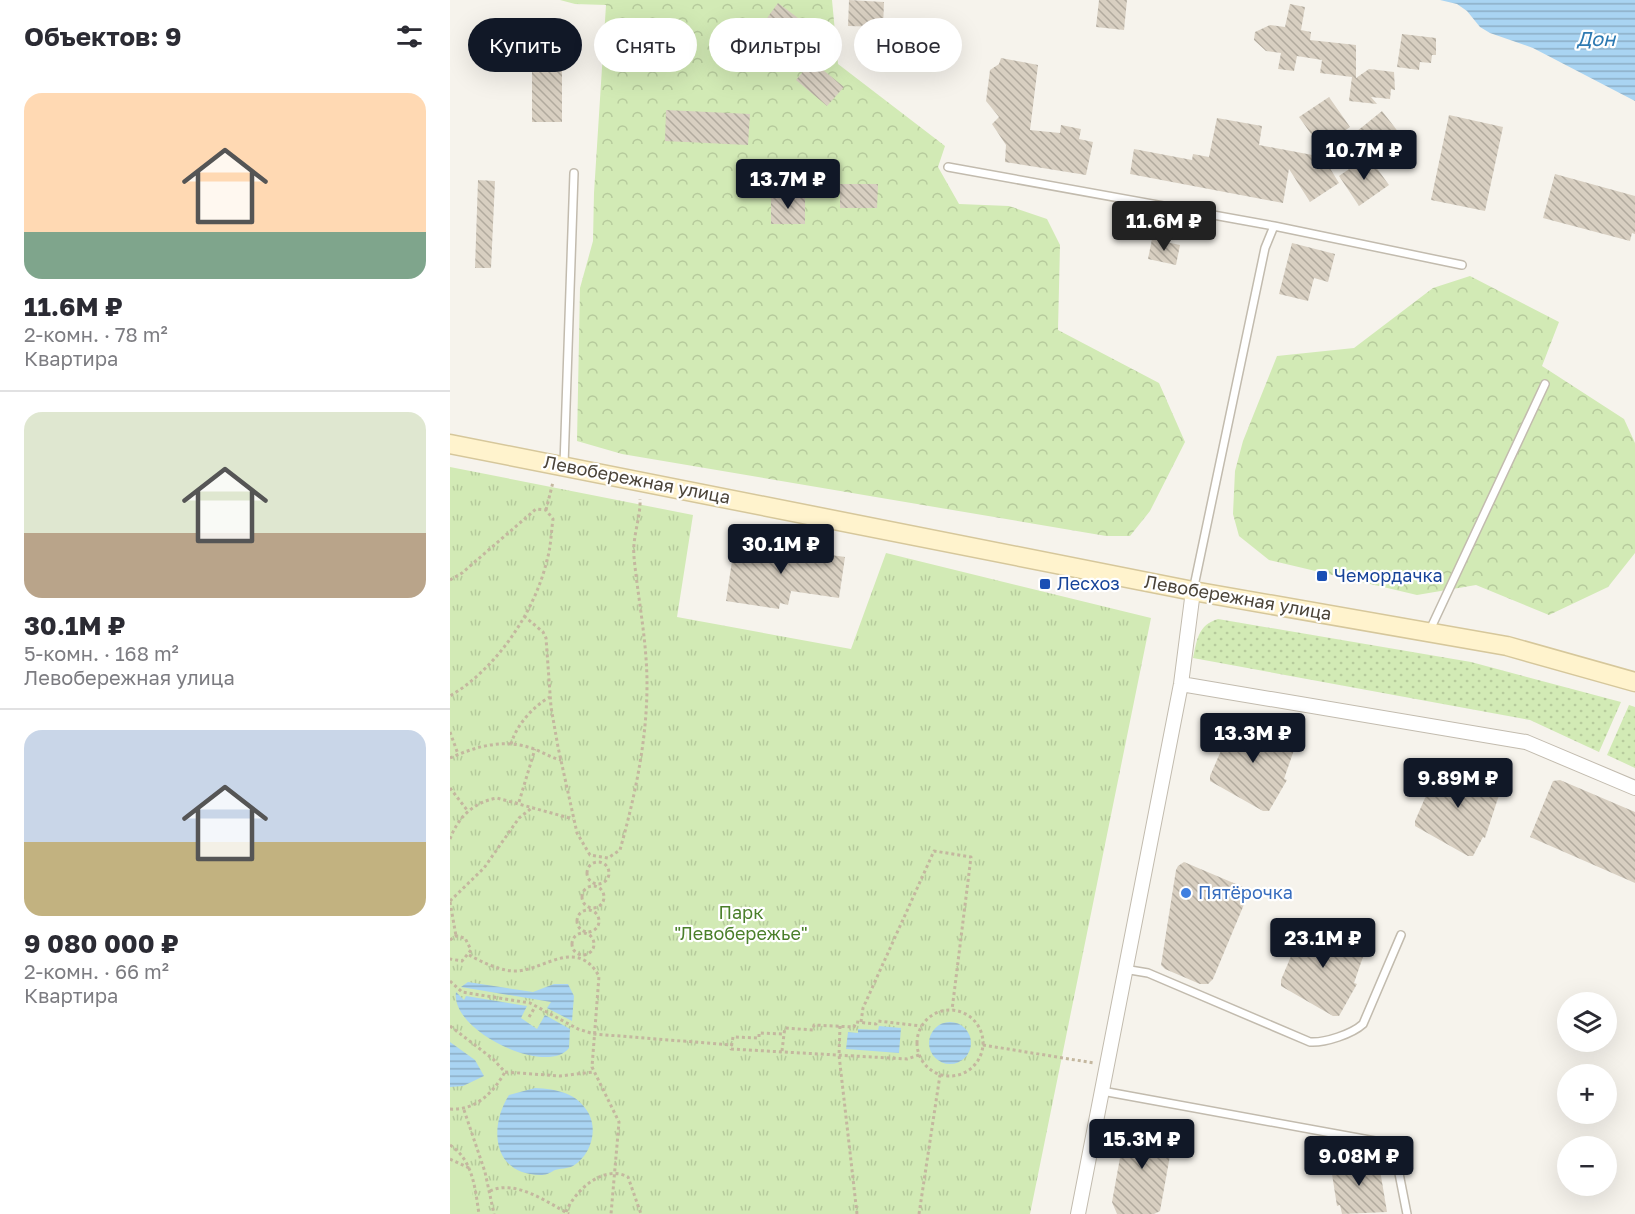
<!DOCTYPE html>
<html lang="ru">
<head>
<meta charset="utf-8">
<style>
	body { margin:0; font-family:"Golos Text",sans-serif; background:#f2f2f3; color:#2b2b33; height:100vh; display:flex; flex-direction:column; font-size:22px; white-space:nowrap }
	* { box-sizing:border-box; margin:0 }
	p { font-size:20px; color:#7c7c81 }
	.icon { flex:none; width:33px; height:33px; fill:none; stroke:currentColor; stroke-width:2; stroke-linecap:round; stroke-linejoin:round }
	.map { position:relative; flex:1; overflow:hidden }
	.sheet { display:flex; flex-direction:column; background:#fff; width:450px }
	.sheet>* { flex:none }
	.guide { position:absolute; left:18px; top:18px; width:570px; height:54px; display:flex; gap:12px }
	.buttons { position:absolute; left:1107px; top:992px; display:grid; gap:12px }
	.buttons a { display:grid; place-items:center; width:60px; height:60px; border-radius:50%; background:#fff; box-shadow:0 6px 24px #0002; font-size:30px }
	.price { position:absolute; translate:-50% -51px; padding:0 14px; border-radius:6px; background:#111827; color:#fff; font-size:20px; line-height:39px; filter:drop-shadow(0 2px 3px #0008) }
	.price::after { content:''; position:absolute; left:50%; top:36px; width:18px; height:14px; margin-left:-9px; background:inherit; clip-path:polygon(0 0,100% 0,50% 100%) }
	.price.current { background:#222; color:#fff }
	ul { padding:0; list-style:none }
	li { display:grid; align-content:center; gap:12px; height:318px; padding:0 24px }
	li+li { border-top:2px solid #e1e1e2 }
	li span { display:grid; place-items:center; height:186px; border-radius:18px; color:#555 }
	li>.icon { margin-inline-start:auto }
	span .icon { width:108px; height:108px; fill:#fffc; stroke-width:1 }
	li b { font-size:26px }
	h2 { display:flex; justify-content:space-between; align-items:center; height:72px; padding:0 24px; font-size:26px }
	.tag { padding:0 21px; border-radius:27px; background:#fff; box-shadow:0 6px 24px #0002; font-size:21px; line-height:54px }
	.tag.current { background:#111827; color:#fff }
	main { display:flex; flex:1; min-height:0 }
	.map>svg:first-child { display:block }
</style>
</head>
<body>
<main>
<section class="sheet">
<h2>Объектов: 9<svg class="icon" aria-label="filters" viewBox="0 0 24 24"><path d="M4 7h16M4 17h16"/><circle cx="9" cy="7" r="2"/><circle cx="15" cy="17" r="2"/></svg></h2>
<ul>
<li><span style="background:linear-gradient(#ffd9b3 75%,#7fa58c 0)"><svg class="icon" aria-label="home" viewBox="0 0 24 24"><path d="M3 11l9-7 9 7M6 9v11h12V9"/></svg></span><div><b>11.6M ₽</b><p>2-комн. · 78 m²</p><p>Квартира</p></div></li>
<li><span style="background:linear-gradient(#dfe7d0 65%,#b9a48a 0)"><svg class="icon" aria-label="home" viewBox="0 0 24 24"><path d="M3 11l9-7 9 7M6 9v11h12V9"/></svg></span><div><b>30.1M ₽</b><p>5-комн. · 168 m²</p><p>Левобережная улица</p></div></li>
<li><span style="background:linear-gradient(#c9d6e8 60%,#c2b280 0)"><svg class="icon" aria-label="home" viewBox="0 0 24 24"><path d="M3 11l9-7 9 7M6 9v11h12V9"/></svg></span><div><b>9 080 000 ₽</b><p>2-комн. · 66 m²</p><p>Квартира</p></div></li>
</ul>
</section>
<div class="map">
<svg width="1185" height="1214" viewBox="0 0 1185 1214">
	<defs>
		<pattern id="grass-dots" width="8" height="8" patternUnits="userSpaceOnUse" patternTransform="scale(1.5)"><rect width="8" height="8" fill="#d2eab5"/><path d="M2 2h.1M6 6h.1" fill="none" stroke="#b6ca9c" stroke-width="1.8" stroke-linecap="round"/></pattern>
		<pattern id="forest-crowns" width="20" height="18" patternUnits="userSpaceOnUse" patternTransform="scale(1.5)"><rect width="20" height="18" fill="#d2eab5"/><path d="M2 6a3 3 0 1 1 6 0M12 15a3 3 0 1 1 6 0" fill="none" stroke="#b6ca9c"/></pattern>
		<pattern id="park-tufts" width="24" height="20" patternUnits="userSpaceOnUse" patternTransform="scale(1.5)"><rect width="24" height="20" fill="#d2eab5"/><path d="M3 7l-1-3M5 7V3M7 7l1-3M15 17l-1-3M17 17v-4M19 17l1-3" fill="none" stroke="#b6ca9c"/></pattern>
		<pattern id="water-rules" width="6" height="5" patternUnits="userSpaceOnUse" patternTransform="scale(1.5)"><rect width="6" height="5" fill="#a9d4f2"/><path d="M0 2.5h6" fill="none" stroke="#8caec5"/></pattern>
		<pattern id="building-back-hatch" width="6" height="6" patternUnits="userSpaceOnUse" patternTransform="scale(1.5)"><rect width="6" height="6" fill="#d8cfc1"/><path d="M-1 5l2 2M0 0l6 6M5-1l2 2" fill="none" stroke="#b1aa9e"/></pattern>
	</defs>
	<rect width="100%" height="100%" fill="#f6f3ec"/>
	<path fill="url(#grass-dots)" d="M 768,619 L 1021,662 L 1171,702 L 1149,752 L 1080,720 L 743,658 C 747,640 748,625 768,619 Z
		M 1179,705 L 1185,707 L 1185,768 L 1157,755 Z"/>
	<path fill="url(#forest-crowns)" d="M 110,0 L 382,0 L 388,64 L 495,146 L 488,167 L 509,204 L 559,206 L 597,219 L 610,245 L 608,330 L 709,383 L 735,442 L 700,511 L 680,536 L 656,536 L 172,454 L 127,441 L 130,288 L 143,241 L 144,193 L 156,5 L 125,4 Z
		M 1020,276 L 1109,322 L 1092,366 L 1174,419 L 1185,443 L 1185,553 L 1158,587 L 1099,615 L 1026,585 L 967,595 L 819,560 L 789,536 L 783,514 L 785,471 L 793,441 L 827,356 L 904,348 L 983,288 Z"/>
	<path fill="url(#park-tufts)" d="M 0,467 L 243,515 L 227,617 L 401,649 L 436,553 L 701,618 L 580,1214 L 0,1214 Z"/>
	<path fill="#d2eab5" d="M 0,1163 C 21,1170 23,1195 26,1214 L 0,1214 Z"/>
	<path fill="url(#water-rules)" d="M 990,0 L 1185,0 L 1185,101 L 1083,48 L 1040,33 L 1030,27 L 1017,11 L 1007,4 Z
		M 18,982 L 83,992 L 104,984 L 118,984 L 124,996 L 122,1021 L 97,1008 L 101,1002 L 11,987 Z
		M 6,992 L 14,1000 L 16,996 L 77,1006 L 71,1018 L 87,1029 L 95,1015 L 120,1029 L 119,1048 C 97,1077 0,1031 6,992 Z
		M479 1043a21 21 0 1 1 42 0a21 21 0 1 1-42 0Z
		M 429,1026 L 451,1028 L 449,1053 L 396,1049 L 398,1032 L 408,1033 L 408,1029 L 428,1030 Z
		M 0,1042 L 25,1060 L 34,1076 L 13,1086 L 0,1087 Z
		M 85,1088 C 107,1089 128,1093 139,1114 C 148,1132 140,1156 123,1166 C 117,1169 111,1168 105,1170 C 101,1172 97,1175 92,1175 C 43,1176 38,1128 59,1095 Z"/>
	<path fill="url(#building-back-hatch)" d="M 399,0 L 434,2 L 433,27 L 398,26 Z
		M 649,0 L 677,0 L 674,30 L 646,27 Z
		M 328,3 L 360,27 L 343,49 L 312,25 Z
		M 840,4 L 855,7 L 851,30 L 861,32 L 860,40 L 906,45 L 906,78 L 919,69 L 944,72 L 945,90 L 941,89 L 940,99 L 921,97 L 927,104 L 899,101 L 902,77 L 870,73 L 872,60 L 847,56 L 844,71 L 828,69 L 831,53 L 816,51 L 804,40 L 805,32 L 820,25 L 835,27 Z
		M 952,34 L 986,38 L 986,55 L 982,55 L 981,63 L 970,62 L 969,70 L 947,67 Z
		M 82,35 L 112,35 L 112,122 L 82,122 Z
		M 551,58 L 588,65 L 580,130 L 610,133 L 611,125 L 631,129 L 629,139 L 643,142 L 636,175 L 555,162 L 556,145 L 542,124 L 549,117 L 536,101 L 540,70 L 549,64 Z
		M 362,61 L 394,87 L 377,106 L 346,80 Z
		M 879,97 L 900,127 L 871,148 L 849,117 Z
		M 216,110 L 300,114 L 298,145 L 215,141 Z
		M 932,111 L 953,138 L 927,159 L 906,132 Z
		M 999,115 L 1053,127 L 1035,211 L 981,200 Z
		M 767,118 L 812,126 L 809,145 L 873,157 L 889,183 L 860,202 L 839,169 L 833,203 L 680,174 L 684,149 L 742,160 L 743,154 L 759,157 Z
		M 918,156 L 939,185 L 909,206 L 889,176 Z
		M 1105,174 L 1185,196 L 1185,234 L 1182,233 L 1180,241 L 1093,218 Z
		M 28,180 L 45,181 L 41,268 L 25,268 Z
		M 390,184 L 428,184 L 427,208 L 390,208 Z
		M 321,197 L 355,197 L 355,224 L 321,224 Z
		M 702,239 L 730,245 L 726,265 L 698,259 Z
		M 842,243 L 885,254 L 878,282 L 864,278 L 858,301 L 829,294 Z
		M 285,541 L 395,557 L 389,598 L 341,591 L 338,605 L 330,603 L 329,609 L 276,601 Z
		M 787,714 L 845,747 L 834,779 L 837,780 L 819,811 L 813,811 L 760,781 L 760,776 Z
		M 992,759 L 1050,792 L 1035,838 L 1033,837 L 1023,856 L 1018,856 L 965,826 L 965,821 Z
		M 1110,780 L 1185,812 L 1185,883 L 1080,837 L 1103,781 Z
		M 734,862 L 800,890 L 763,979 L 758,984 L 750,984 L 715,969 L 711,965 L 726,870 L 728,866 Z
		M 857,918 L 915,951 L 904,983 L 907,984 L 889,1016 L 883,1016 L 831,986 L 831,980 Z
		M 685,1122 L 720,1129 L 720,1138 L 723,1139 L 710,1211 L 704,1214 L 667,1214 L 662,1202 L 675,1130 L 678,1131 L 680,1124 Z
		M 920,1156 L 926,1164 L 929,1164 L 937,1212 L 892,1214 L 890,1205 L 887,1206 L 882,1174 L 885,1164 Z"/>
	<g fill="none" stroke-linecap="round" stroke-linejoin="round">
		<g stroke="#c2bbae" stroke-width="10">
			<path id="service" d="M 498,167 L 824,226 L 815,248 L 743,591
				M 824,226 L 1012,265
				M 114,465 L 124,173
				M 979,632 L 1095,384
				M 674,969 L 698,973 L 860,1042 C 875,1043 902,1034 913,1024 L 951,935
				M 652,1091 L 925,1141 L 945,1153 L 957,1214"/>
		</g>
		<g stroke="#c2bbae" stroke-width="16">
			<path id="minor" d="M 731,684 L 1076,742 L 1185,788
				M 628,1214 L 731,684 L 743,591"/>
		</g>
		<g stroke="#d6c79b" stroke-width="21">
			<path id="secondary" d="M 0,444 L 743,591 L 1057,646 L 1185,682"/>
		</g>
		<path stroke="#c4b79f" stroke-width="3" stroke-dasharray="3 3" stroke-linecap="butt" d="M 96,510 L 103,482
			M 0,580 L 12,573 L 86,509 L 96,510 L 103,519 C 101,533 101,547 97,560 C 85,612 46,669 0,696
			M 74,616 L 93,632 L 96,638 L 101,707 L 108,747 L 127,833 L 140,855 L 158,858 L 170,850 C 185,796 197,741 197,684 C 197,641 188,599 184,557 C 182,537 191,517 190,499
			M 0,732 L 8,754
			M 61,744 C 66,726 83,706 100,697
			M 0,758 C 27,746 55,738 84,749 C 93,752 101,758 111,760
			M 0,788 L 17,810
			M 69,802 L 85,749
			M 0,839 C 8,817 24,802 47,798 L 123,819
			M137 873a11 11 0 1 1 22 0a11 11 0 1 1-22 0Z
			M132 897a11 11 0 1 1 22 0a11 11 0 1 1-22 0Z
			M 0,901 L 34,868 L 69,818 L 83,807
			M 0,902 L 6,936
			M127 921a11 11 0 1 1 22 0a11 11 0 1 1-22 0Z
			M122 944a11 11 0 1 1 22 0a11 11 0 1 1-22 0Z
			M 0,940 L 6,936 L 15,938 L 21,950 L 12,961 L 0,959
			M 19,955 C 34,963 52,972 68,971 C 97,968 127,938 149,976 L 142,1067 L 169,1122 L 161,1214
			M 0,981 L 12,992 L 80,1003 L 128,1029 L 144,1034 L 282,1045
			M467 1043a33 33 0 1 1 66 0a33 33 0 1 1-66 0Z
			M 79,1017 L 85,1007
			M 411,1022 L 413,1008 L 484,851 L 521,857 L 502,1010
			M 0,1026 L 43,1059 L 55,1072 L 110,1076 L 143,1072
			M 390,1026 L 389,1055 L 407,1214
			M 533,1045 L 644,1063
			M 332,1051 L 334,1034
			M 469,1055 L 457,1059 L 281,1049 L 283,1037 L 309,1038 L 309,1033 L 334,1034 L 335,1028 L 363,1030 L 364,1025 L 404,1027 L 406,1022 L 426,1024 L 428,1021 L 471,1026
			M 0,1109 C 25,1111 43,1093 55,1072
			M 14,1110 L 35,1172 L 44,1214
			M 0,1145 C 23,1160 25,1188 29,1214
			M 0,1159 L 19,1168
			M 40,1191 C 65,1179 97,1202 119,1214
			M 116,1212 C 125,1190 154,1164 178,1177 L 191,1214
			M 469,1214 L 490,1075"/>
		<use href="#service" stroke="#fff" stroke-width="7"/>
		<use href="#minor" stroke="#fff" stroke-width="14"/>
		<use href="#secondary" stroke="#fff3cd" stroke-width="18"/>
	</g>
	<g fill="#1a4fb4" stroke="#fff" stroke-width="2">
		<rect x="866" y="570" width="12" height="12" rx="3"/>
		<rect x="589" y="578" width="12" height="12" rx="3"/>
	</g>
	<circle fill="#3f7fe0" stroke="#fff" stroke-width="2" cx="736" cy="893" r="6"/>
	<g text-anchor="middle" stroke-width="4.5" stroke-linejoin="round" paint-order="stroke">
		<g font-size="18" fill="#4b4439" stroke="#fff">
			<text transform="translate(187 480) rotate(11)" y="6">Левобережная улица</text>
			<text transform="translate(788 598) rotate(10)" y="6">Левобережная улица</text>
		</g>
		<g font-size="18" fill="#164399" stroke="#fff" text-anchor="start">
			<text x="884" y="582">Чемордачка</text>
			<text x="607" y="590">Лесхоз</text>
		</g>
		<g font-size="18" fill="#366cbe" stroke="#fff" text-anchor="start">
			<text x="748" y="899">Пятёрочка</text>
		</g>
		<g font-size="18" fill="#4a7f2a" stroke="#fff">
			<text x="291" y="919">Парк<tspan x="291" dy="21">"Левобережье"</tspan></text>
		</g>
		<g font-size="20" font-style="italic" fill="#2e7ab2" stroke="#fff">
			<text x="1146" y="46">Дон</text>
		</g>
	</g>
</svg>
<div class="buttons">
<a><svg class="icon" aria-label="layers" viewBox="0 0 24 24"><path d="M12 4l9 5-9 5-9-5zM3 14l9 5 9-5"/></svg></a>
<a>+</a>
<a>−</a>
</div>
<b class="price" style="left:914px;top:181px">10.7M ₽</b>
<b class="price" style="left:338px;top:210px">13.7M ₽</b>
<b class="price current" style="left:714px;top:252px">11.6M ₽</b>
<b class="price" style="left:331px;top:575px">30.1M ₽</b>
<b class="price" style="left:803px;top:764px">13.3M ₽</b>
<b class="price" style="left:1008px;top:809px">9.89M ₽</b>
<b class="price" style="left:873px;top:969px">23.1M ₽</b>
<b class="price" style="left:692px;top:1170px">15.3M ₽</b>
<b class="price" style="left:909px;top:1187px">9.08M ₽</b>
<div class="guide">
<a class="tag current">Купить</a>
<a class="tag">Снять</a>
<a class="tag">Фильтры</a>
<a class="tag">Новое</a>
</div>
</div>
</main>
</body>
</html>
